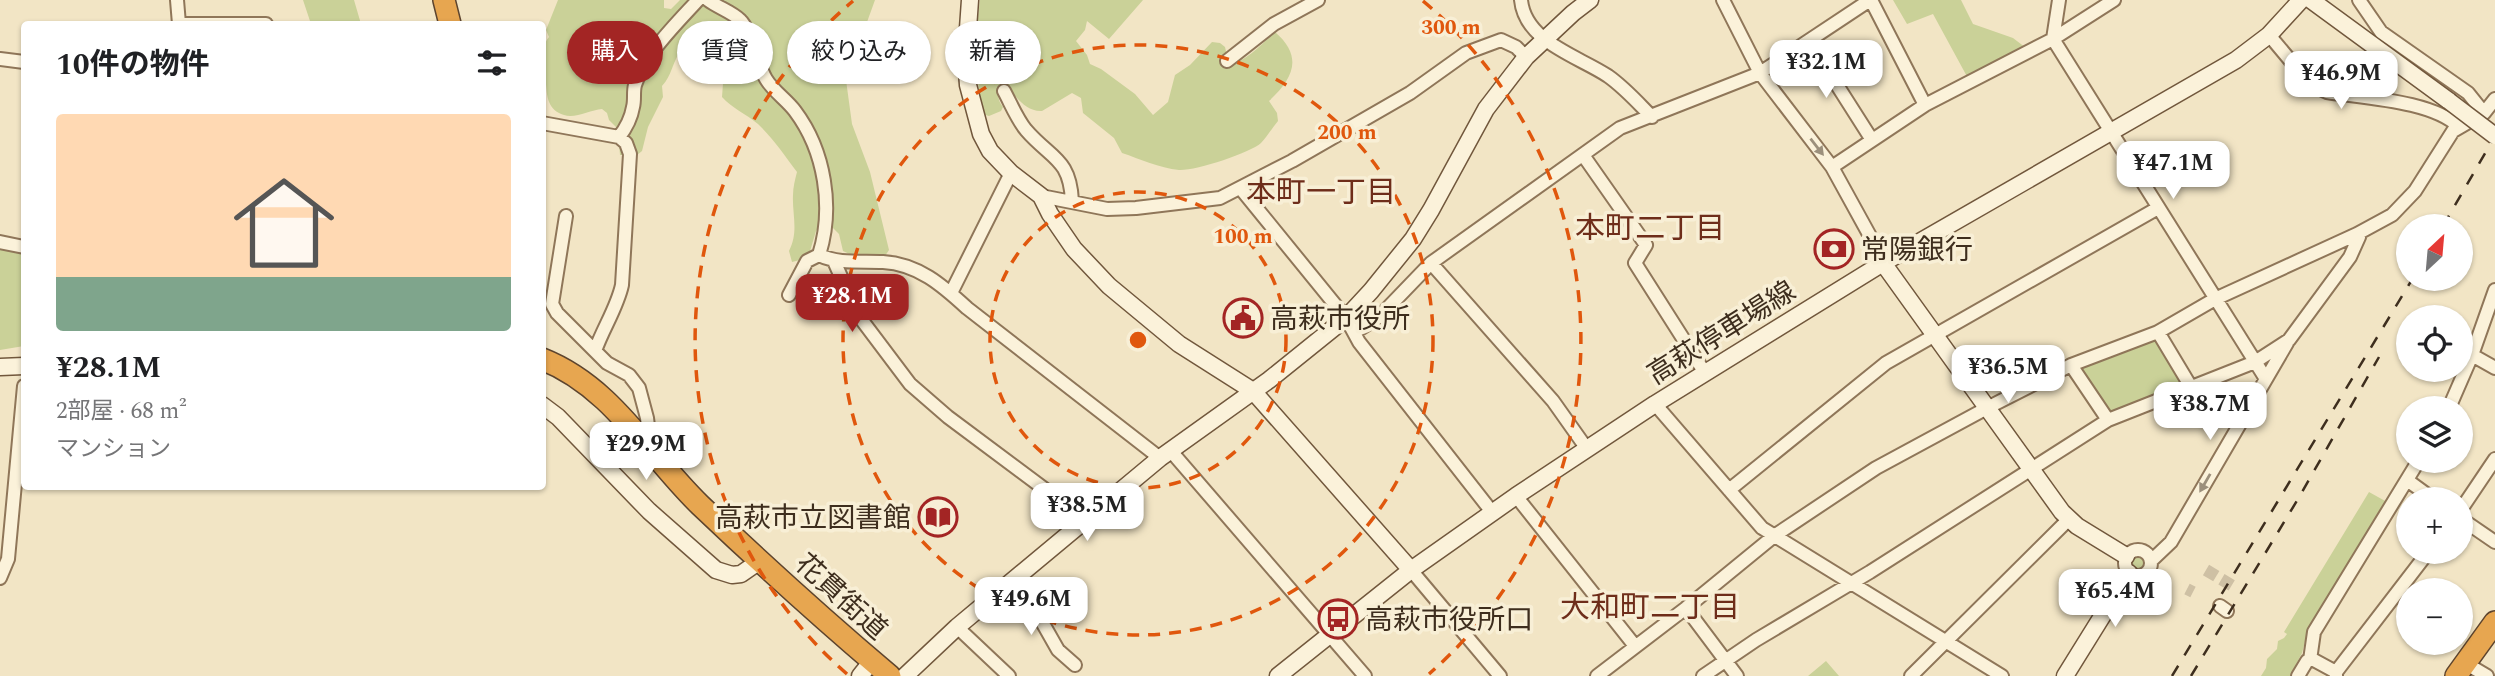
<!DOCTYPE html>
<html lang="ja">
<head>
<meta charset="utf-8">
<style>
	body { margin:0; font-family:Spectral,"Noto Sans JP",serif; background:#f2f2f2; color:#202124; height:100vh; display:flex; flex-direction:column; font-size:26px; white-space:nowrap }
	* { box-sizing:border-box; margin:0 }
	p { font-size:23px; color:#757577 }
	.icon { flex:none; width:38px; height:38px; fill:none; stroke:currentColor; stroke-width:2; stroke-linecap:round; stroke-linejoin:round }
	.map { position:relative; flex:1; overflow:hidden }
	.side { position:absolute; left:21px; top:21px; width:525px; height:469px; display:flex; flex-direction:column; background:#fff; border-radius:7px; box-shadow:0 2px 5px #0004 }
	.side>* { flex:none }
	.guide { position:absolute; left:567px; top:21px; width:665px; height:63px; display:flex; gap:14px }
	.needle { width:46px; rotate:26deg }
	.fabs { position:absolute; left:2396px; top:214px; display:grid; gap:14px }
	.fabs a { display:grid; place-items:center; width:77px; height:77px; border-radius:50%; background:#fff; box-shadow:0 2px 5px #0004; font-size:35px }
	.price { position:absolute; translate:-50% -60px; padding:0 16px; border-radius:14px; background:#fff; color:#222; font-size:23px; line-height:46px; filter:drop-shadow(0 2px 4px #0008) }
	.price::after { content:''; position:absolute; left:50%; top:42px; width:21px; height:16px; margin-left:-10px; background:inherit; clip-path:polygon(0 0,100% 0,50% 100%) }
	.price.on { background:#a32524; color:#fff }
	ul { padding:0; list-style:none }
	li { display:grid; align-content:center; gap:14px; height:371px; padding:0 35px }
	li+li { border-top:2px solid #e0e0e0 }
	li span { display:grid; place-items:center; height:217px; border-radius:7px; color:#555 }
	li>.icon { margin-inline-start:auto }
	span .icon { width:126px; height:126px; fill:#fffc; stroke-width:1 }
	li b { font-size:30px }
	h2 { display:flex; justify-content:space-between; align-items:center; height:84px; padding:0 35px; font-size:30px }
	.tag { padding:0 24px; border-radius:32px; background:#fff; box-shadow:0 2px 5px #0004; font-size:24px; line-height:63px }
	.tag.on { background:#a32524; color:#fff }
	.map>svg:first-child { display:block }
</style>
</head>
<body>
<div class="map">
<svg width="2495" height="676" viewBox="0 0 2495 676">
	<rect width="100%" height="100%" fill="#f2e5c5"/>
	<path fill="#cad198" d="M 303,0 L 354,0 L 361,24 L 311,24 Z
		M 558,0 L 664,0 L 664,8 L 671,9 L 680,0 L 875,0 L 846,80 L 852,124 L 870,172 L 889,250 L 883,259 L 858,258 L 843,251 L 839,234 L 826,221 L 816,231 L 808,258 L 792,262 L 789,251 C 799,232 792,214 793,195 C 793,187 795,180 797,172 C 785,156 773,138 758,124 C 746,114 732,108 722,97 L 725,56 L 732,50 L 725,41 L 712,36 L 705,48 L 685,47 C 673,56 673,75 662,86 L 663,97 L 648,127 L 642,151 L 637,155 L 620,155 L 618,129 L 609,120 L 607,113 L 602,109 C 590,110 575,119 564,115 C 548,110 547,97 546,84 C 545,68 537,52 549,37 L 546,30 Z
		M 980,0 L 1143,0 L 1109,39 L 1087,21 L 1085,30 L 1076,41 L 1087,55 L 1090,64 L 1101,69 L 1135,94 L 1153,115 L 1168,102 L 1175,75 L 1190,65 L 1212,42 L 1220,43 L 1225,47 L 1229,64 C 1245,63 1263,43 1275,32 C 1304,57 1293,79 1269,101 L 1277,113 L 1278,121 C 1272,128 1267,137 1261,143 C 1250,153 1195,171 1179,170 C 1159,168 1140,159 1122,153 L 1114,138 L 1083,113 L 1081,98 L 1072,93 L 1042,111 C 1023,112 1015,92 1001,83 C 997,92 997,100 1003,107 L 1001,111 L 989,116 L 982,114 L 974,51 Z
		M 1893,0 L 1961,0 L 1973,24 L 2013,38 L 2030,51 L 1970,82 L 1933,14 L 1907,24 Z
		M 24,241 L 24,346 L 0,350 L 0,249 Z
		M 2158,332 L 2191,387 L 2108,420 L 2071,365 Z
		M 2369,492 L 2387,502 L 2308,630 L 2302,653 L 2290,676 L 2261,676 L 2266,668 L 2267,659 L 2277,649 L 2278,641 L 2284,638 L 2287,634 L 2284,632 Z
		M2130 563a9 9 0 1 1 18 0a9 9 0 1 1-18 0Z
		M 1826,661 L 1839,676 L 1808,676 Z"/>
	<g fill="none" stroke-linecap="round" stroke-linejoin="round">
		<path stroke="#cec0a4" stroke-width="12" stroke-dasharray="12 6" stroke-linecap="butt" d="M 2206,570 L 2236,588
			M 2187,589 L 2193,592"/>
		<g stroke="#8f7659" stroke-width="16">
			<path id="street" d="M 177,0 L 179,24
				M 708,0 C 717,7 732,12 740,20 C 751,30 757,65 766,79 C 773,91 787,100 795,111 C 825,151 834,208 819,255
				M 1521,0 C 1525,42 1578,56 1608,76 C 1625,88 1638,103 1652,117
				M 1723,0 L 1760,73 L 1832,167 L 1881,256 L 1883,263
				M 1871,0 L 1925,105
				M 2114,0 L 2053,39 L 2266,379
				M 2359,0 L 2381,32 L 2468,93 L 2484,113
				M 179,24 L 266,24
				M 2269,35 L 2310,84 L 2327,92 C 2365,98 2433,101 2459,127
				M 1809,41 L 1872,140
				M 0,59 L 24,62
				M 1227,61 L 1274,24 L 1318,0
				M 1004,91 C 1011,104 1017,119 1026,130 C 1051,159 1070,158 1072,201
				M 542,123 L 619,137
				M 1583,155 L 1646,245 L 1635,263 L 1705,373
				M 1832,167 L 1925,105 L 2053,39 L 2059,0
				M 1241,189 L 1346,318 L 1359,342 L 1492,512
				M 1041,196 L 1107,209 L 1136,208 L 1220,198 L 1292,161 L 1410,93 L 1466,53 L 1501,40 L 1516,47 L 1526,57
				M 566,216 L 552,304 L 557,313 L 595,351
				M 0,242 L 24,247
				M 834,261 L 858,315 L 910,384 L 948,417 L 1086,520
				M 1431,263 L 1553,401 L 1587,449
				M 951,293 L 1011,173
				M 789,295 L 807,261 L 819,255 C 838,264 861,261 883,262 C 918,264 942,285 967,308 L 1160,458
				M 1355,332 L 1379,317 L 1431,263 L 1620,128 L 1760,73 L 1870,0
				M 2158,332 L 2191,387
				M 2472,355 L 2495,368
				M 2071,365 L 2108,420
				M 1655,404 L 1762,528 L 2002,676
				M 2449,408 L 2472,355 L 2495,290
				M 651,450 L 647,418 L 639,388 L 629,375 L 607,363 L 595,351 C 603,328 617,308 622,285 L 630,154 L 626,143 L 619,137 C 626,128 631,119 633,107 C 635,100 633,92 635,85 C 645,54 676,24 698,0
				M 1170,450 L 1365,676
				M 2407,480 L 2433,499
				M 1729,490 L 1886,363 L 2158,208
				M 1516,496 L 1635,646
				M 2460,511 L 2495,459
				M 2460,518 L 2495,542
				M2125 563a13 13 0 1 1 26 0a13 13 0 1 1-26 0Z
				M 2151,561 L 2171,542 L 2287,343
				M 1411,570 L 1500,676
				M 0,578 L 8,559 L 24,386
				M 1007,585 L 1037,613 L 1058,650 L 1075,665
				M 2220,606 L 2227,611
				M 1686,608 L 1737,676
				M 957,627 L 1009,676
				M 2310,660 L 2314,632 L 2419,460
				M 2465,663 L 2487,676
				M 1597,676 L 1686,608 L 1774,536 L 1876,468 L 1987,408 L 2071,365 L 2158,332 L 2215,299 L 2357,234 L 2392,215 L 2415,191 L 2453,131 L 2484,113 L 2495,99
				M 1703,676 L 1756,640 L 1870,572 L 2108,420 L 2255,362 L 2289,340 L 2350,257 L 2359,237 L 2357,234
				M 1911,676 L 2069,519
				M 2298,676 L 2307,661 L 2312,659 L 2336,672
				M 2336,676 L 2336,672 L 2429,551"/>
		</g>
		<g stroke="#71573c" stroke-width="19">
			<path id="secondary" d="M 970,0 L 966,57 L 968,85 L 981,134 L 990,151 L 1011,173 L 1041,196 L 1050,214 L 1074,249 L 1109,286 L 1179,344 L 1253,391 L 1411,570
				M 2311,0 L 2449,101
				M 1883,263 L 2062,512 L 2077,526 L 2126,556
				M 0,367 L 24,366
				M 542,405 L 558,417 L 649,511 L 716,570 L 732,575 L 741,574 L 761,560
				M 860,676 L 872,661
				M 905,676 L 957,627 L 1160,458 L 1269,380 L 1346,318 L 1371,291 L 1413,239 L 1431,210 L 1486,109 L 1526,57 L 1573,13 L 1590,0
				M 1278,676 L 1411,570 L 1516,496 L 1655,404 L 1883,263 L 2236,60 L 2269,35 L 2301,0
				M 2065,676 L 2129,573"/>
		</g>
		<g stroke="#5d442e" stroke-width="24">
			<path id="highway" d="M 444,0 L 450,24
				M 542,359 C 613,387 648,455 700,505 C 762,564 825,621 890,676
				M 2456,676 L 2495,622"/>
		</g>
		<use href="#street" stroke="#fbf2da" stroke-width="12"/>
		<use href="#secondary" stroke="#fbf2da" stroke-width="16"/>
		<use href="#highway" stroke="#e7a650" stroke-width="21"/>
		<path stroke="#3e2e1e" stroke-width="2.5" stroke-dasharray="12 12" stroke-linecap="butt" d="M 2443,226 L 2495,136
			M 2172,676 L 2413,278
			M 2191,676 L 2298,499 L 2379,357"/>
		<g stroke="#71573c" stroke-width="19" stroke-linecap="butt">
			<path id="secondary-bridge" d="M 2449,101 L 2495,136"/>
		</g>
		<use href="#secondary-bridge" stroke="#fbf2da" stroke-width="16"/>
	</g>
	<defs><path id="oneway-solid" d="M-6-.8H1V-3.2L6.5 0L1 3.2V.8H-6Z" transform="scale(1.75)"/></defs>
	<g fill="#9c907c">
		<use href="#oneway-solid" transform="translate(1817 147) rotate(52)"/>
		<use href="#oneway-solid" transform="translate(2205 483) rotate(120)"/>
	</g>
	<g fill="none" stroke="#e0570d" stroke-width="3.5" stroke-dasharray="12 9">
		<circle cx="1138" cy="340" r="148"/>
		<circle cx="1138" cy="340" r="295"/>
		<path d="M847 674A443 443 0 0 1 853 1M1423 1A443 443 0 0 1 1429 674"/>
	</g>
	<defs>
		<g id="bank-ring" transform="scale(2.0125)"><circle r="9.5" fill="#f8efd6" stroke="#a32524" stroke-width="1.5"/><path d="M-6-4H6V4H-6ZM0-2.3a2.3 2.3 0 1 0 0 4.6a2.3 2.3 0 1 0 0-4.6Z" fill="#a32524"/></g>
		<g id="civic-ring" transform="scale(2.0125)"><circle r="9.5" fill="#f8efd6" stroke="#a32524" stroke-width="1.5"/><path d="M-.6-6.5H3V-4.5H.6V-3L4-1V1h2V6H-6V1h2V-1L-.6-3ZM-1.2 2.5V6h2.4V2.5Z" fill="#a32524"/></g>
		<g id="library-ring" transform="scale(2.0125)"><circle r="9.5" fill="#f8efd6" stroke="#a32524" stroke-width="1.5"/><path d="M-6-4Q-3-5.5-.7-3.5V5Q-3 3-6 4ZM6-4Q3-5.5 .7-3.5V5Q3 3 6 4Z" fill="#a32524"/></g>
		<g id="bus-ring" transform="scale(2.0125)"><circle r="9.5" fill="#f8efd6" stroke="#a32524" stroke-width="1.5"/><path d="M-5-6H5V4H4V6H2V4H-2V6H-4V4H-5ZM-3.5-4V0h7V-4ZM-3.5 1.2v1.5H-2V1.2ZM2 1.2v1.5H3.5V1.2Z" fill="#a32524"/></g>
	</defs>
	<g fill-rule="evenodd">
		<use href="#bank-ring" x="1834" y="249"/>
		<use href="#civic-ring" x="1243" y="318"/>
		<use href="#library-ring" x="938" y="517"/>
		<use href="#bus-ring" x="1338" y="619"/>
	</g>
	<g text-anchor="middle" stroke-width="7" stroke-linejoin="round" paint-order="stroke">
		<g font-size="28" fill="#3e2e1e" stroke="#f8efd6" text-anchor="start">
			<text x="1861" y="259">常陽銀行</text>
			<text x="1270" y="328">高萩市役所</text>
			<text x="911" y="527" text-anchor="end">高萩市立図書館</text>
			<text x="1365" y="629">高萩市役所口</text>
		</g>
		<g font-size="28" fill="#3e2e1e" stroke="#f8efd6">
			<text transform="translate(1721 332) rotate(-32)" y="10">高萩停車場線</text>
			<text transform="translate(842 596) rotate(42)" y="10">花貫街道</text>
		</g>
		<g font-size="30" fill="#6e2d1a" stroke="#f8efd6">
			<text x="1321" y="202">本町一丁目</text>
			<text x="1650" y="238">本町二丁目</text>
			<text x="1650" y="617">大和町二丁目</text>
		</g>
	</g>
	<circle cx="1138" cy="340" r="10" fill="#e0570d" stroke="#f8efd6" stroke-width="3.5"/>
	<g font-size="21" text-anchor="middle" font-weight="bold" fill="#e0570d" stroke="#f8efd6" stroke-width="7" stroke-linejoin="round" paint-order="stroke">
		<text x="1451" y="34">300 m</text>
		<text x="1347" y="139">200 m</text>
		<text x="1243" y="243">100 m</text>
	</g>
</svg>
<div class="fabs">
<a><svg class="needle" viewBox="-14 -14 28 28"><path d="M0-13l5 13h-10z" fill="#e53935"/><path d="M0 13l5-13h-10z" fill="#757577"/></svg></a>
<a><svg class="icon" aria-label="locate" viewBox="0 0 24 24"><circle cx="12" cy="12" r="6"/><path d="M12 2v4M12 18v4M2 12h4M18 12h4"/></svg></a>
<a><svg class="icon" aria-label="layers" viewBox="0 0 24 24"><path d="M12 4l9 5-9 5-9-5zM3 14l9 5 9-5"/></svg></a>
<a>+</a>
<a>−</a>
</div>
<b class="price" style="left:1826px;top:100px">¥32.1M</b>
<b class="price" style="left:2341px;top:111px">¥46.9M</b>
<b class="price" style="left:2173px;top:201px">¥47.1M</b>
<b class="price on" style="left:852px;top:334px">¥28.1M</b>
<b class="price" style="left:2008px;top:405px">¥36.5M</b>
<b class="price" style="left:2210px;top:442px">¥38.7M</b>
<b class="price" style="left:646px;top:482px">¥29.9M</b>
<b class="price" style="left:1087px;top:543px">¥38.5M</b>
<b class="price" style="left:2115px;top:629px">¥65.4M</b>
<b class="price" style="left:1031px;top:637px">¥49.6M</b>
<div class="guide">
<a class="tag on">購入</a>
<a class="tag">賃貸</a>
<a class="tag">絞り込み</a>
<a class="tag">新着</a>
</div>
<section class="side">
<h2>10件の物件<svg class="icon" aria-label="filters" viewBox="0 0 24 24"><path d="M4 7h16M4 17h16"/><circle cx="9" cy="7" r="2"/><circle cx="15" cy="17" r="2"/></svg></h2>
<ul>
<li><span style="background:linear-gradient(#ffd9b3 75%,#7fa58c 0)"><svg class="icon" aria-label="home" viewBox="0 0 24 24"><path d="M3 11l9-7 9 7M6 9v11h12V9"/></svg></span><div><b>¥28.1M</b><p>2部屋 · 68 m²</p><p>マンション</p></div></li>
</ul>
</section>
</div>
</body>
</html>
